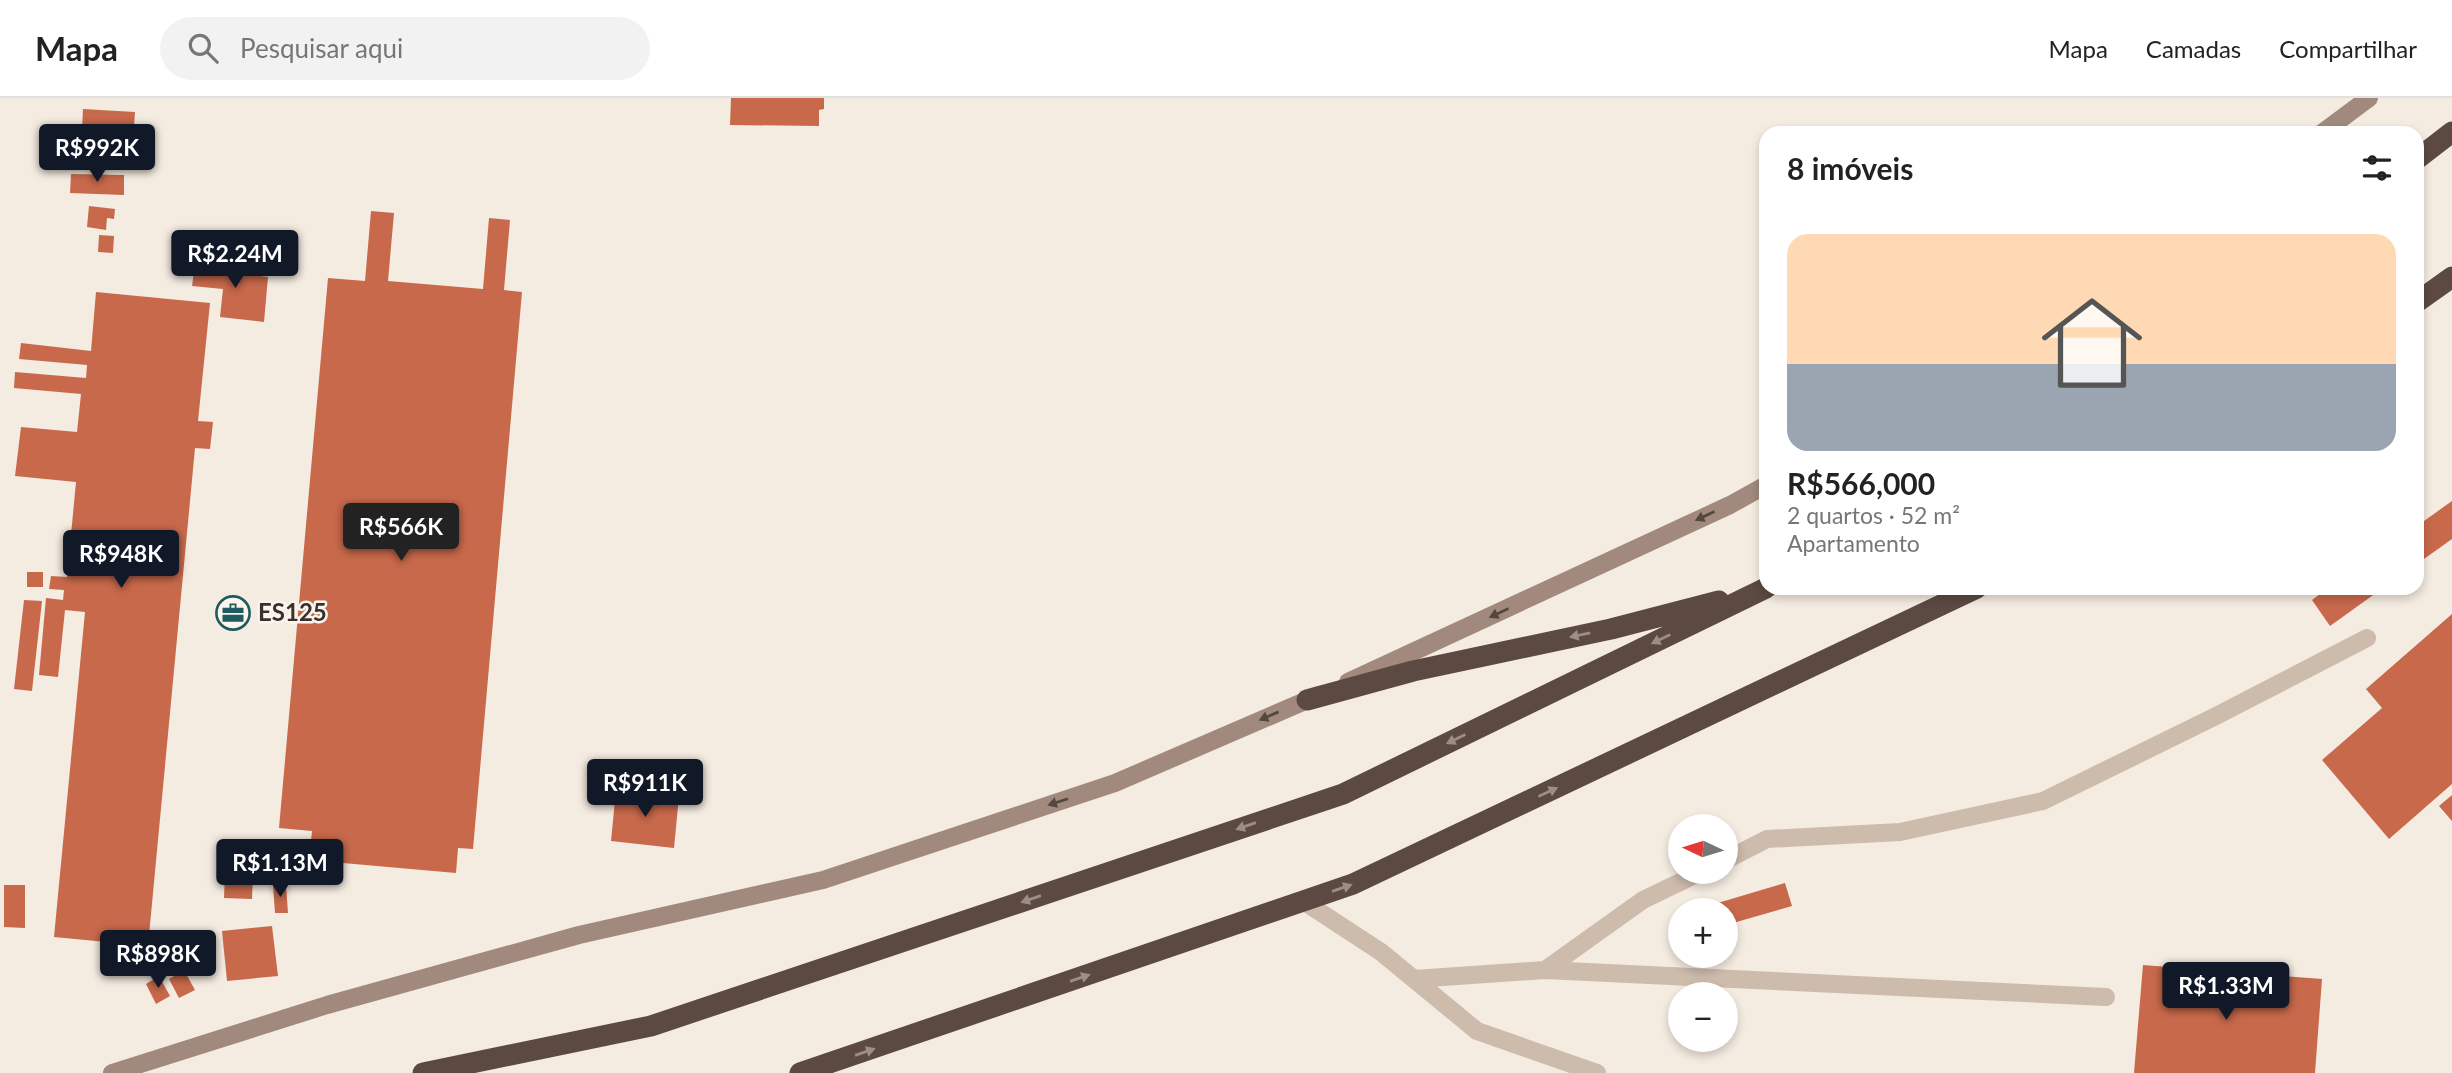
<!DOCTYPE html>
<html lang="pt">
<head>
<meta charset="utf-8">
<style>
	body { margin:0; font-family:Lato,sans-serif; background:#f2f2f2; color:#222; height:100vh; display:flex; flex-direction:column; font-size:26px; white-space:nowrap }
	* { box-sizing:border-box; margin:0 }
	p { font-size:23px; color:#767676 }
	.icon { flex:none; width:38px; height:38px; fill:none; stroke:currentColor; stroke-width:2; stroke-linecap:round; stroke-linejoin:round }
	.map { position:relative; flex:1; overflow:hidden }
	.side { position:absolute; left:1759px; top:28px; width:665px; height:469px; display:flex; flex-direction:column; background:#fff; border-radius:21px; box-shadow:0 4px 10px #0003 }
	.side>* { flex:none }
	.needle { width:46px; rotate:274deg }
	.tools { position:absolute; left:1668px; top:716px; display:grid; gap:14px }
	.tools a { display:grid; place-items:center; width:70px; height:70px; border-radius:50%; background:#fff; box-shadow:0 4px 10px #0003; font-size:35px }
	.price { position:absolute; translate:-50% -60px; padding:0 16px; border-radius:7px; background:#111827; color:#fff; font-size:23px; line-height:46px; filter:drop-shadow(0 2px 4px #0008) }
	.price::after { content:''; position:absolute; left:50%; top:42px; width:21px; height:16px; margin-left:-10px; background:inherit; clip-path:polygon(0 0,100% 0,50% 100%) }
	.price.active { background:#222; color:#fff }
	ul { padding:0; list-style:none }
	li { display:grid; align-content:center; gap:14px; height:371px; padding:0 28px }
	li+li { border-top:2px solid #e0e0e0 }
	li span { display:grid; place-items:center; height:217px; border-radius:21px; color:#555 }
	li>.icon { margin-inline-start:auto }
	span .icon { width:126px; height:126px; fill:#fffc; stroke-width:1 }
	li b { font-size:30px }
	h2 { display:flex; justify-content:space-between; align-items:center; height:84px; padding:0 28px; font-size:30px }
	header { display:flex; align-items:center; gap:42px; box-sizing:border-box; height:98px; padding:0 35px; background:#fff; border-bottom:2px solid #e0e0e0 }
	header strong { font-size:33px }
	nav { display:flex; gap:38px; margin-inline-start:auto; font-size:24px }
	.search { width:490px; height:63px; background:#f2f2f2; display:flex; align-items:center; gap:18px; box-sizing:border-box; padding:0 24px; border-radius:38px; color:#767676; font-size:26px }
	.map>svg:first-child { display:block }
</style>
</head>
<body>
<header>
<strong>Mapa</strong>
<div class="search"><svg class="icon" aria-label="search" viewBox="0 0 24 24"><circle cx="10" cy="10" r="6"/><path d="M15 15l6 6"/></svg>Pesquisar aqui</div>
<nav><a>Mapa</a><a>Camadas</a><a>Compartilhar</a></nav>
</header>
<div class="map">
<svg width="2452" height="975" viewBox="0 0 2452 975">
	<rect width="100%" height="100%" fill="#f4ebe1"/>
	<path fill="#c8694b" d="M 731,0 L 824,0 L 824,11 L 819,12 L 819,28 L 730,27 Z
		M 83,11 L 135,14 L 132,56 L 81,53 Z
		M 71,76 L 124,77 L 124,97 L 70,95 Z
		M 89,108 L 115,111 L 114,121 L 107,120 L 106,132 L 87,129 Z
		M 371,113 L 394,115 L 388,183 L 483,191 L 489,120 L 510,122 L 504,192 L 522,194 L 473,751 L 458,750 L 456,775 L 309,762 L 312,733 L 279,730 L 328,180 L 365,183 Z
		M 99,137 L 114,138 L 113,155 L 98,154 Z
		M 224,155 L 236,156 L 234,175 L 268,179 L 264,224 L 220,219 L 223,191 L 192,188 L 195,166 L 222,169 Z
		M 96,194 L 210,205 L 198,323 L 213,324 L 210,351 L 195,350 L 148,848 L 54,839 L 85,514 L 65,512 L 58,579 L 39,577 L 46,500 L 63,502 L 64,492 L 49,491 L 51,478 L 67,479 L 76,384 L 15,378 L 21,329 L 77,334 L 81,296 L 14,290 L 15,274 L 86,280 L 87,267 L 19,261 L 21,245 L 91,253 Z
		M 2452,403 L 2452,441 L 2417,466 L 2417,428 Z
		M 27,474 L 43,474 L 43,489 L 27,489 Z
		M 2328,490 L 2383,490 L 2330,528 L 2312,502 Z
		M 24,502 L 42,503 L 32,593 L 14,591 Z
		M 2452,516 L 2452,686 L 2389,741 L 2322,662 L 2382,610 L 2366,591 Z
		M 616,692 L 679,698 L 674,750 L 611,743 Z
		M 2452,697 L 2452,723 L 2439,708 Z
		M 225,774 L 253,775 L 252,801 L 224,800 Z
		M 1785,785 L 1792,808 L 1726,827 L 1726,812 L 1712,812 L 1711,807 Z
		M 4,787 L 25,787 L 25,830 L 4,829 Z
		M 273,787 L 286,787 L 288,815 L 275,815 Z
		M 272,828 L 278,878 L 227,883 L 222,833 Z
		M 2143,867 L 2322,881 L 2315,975 L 2134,975 Z
		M 184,872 L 195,892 L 179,900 L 169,881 Z
		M 159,878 L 170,898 L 156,906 L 146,886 Z"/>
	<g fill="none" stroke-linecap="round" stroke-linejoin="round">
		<path stroke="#cdbbac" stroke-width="18" d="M 1726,762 L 1767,741 L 1900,734 L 2043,703 L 2216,618 L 2367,540
			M 1303,803 L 1381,854 L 1477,933 L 1597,975
			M 1545,872 L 1643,802 L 1701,774
			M 1414,881 L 1545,872 L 2106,899"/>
		<path stroke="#a18a7d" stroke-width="18" d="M 2322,35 L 2369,0
			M 1348,584 L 1730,407 L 1766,387
			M 112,975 L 327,907 L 579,837 L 823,782 L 1115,685 L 1319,597"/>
		<path stroke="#5c4a42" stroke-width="21" d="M 2417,61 L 2452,34
			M 2417,204 L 2452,179
			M 1307,602 L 1413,573 L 1611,531 L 1719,503
			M 423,975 L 651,928 L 1343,696 L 1766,490
			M 800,975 L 1353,786 L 1977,490"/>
	</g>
	<defs><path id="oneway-solid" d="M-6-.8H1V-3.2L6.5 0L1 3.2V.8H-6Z" transform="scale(1.75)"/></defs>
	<g fill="#544640">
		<use href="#oneway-solid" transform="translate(1705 418) rotate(155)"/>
		<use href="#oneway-solid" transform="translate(1499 515) rotate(155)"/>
		<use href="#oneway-solid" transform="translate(1269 618) rotate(157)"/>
		<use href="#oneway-solid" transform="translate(1058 704) rotate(162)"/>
	</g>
	<g fill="#9c8e87">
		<use href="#oneway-solid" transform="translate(1580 537) rotate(168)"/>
		<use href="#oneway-solid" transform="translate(1661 541) rotate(154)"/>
		<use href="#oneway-solid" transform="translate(1456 641) rotate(154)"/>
		<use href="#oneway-solid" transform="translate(1548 694) rotate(-25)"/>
		<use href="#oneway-solid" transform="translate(1246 728) rotate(161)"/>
		<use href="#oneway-solid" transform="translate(1342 790) rotate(-19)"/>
		<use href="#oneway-solid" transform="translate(1031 801) rotate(161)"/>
		<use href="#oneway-solid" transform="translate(1080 880) rotate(-19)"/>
		<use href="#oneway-solid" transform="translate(865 954) rotate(-19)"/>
	</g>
	<defs>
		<g id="office-ring" transform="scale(1.75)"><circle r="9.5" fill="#fbf5ee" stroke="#1f5a5e" stroke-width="1.5"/><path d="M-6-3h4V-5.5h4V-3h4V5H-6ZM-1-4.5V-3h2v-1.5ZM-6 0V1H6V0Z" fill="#1f5a5e"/></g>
	</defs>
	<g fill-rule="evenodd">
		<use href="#office-ring" x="233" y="515"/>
	</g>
	<g text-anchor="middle" stroke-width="5" stroke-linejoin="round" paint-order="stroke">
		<g font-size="24" font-weight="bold" fill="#3b302b" stroke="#fbf5ee" text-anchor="start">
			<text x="258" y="523">ES125</text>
		</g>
	</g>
</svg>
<div class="tools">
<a><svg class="needle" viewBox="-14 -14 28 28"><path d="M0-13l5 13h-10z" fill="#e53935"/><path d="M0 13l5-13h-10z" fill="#767676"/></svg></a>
<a>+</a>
<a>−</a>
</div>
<b class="price" style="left:97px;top:86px">R$992K</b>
<b class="price" style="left:235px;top:192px">R$2.24M</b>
<b class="price active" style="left:401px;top:465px">R$566K</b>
<b class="price" style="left:121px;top:492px">R$948K</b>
<b class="price" style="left:645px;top:721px">R$911K</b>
<b class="price" style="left:280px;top:801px">R$1.13M</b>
<b class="price" style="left:158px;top:892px">R$898K</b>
<b class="price" style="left:2226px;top:924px">R$1.33M</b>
<section class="side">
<h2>8 imóveis<svg class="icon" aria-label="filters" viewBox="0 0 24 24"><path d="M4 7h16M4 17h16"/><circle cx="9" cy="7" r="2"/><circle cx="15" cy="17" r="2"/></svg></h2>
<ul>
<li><span style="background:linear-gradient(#ffd9b3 60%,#9aa5b1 0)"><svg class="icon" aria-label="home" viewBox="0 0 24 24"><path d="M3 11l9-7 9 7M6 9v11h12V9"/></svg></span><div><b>R$566,000</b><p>2 quartos · 52 m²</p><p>Apartamento</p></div></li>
</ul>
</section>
</div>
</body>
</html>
